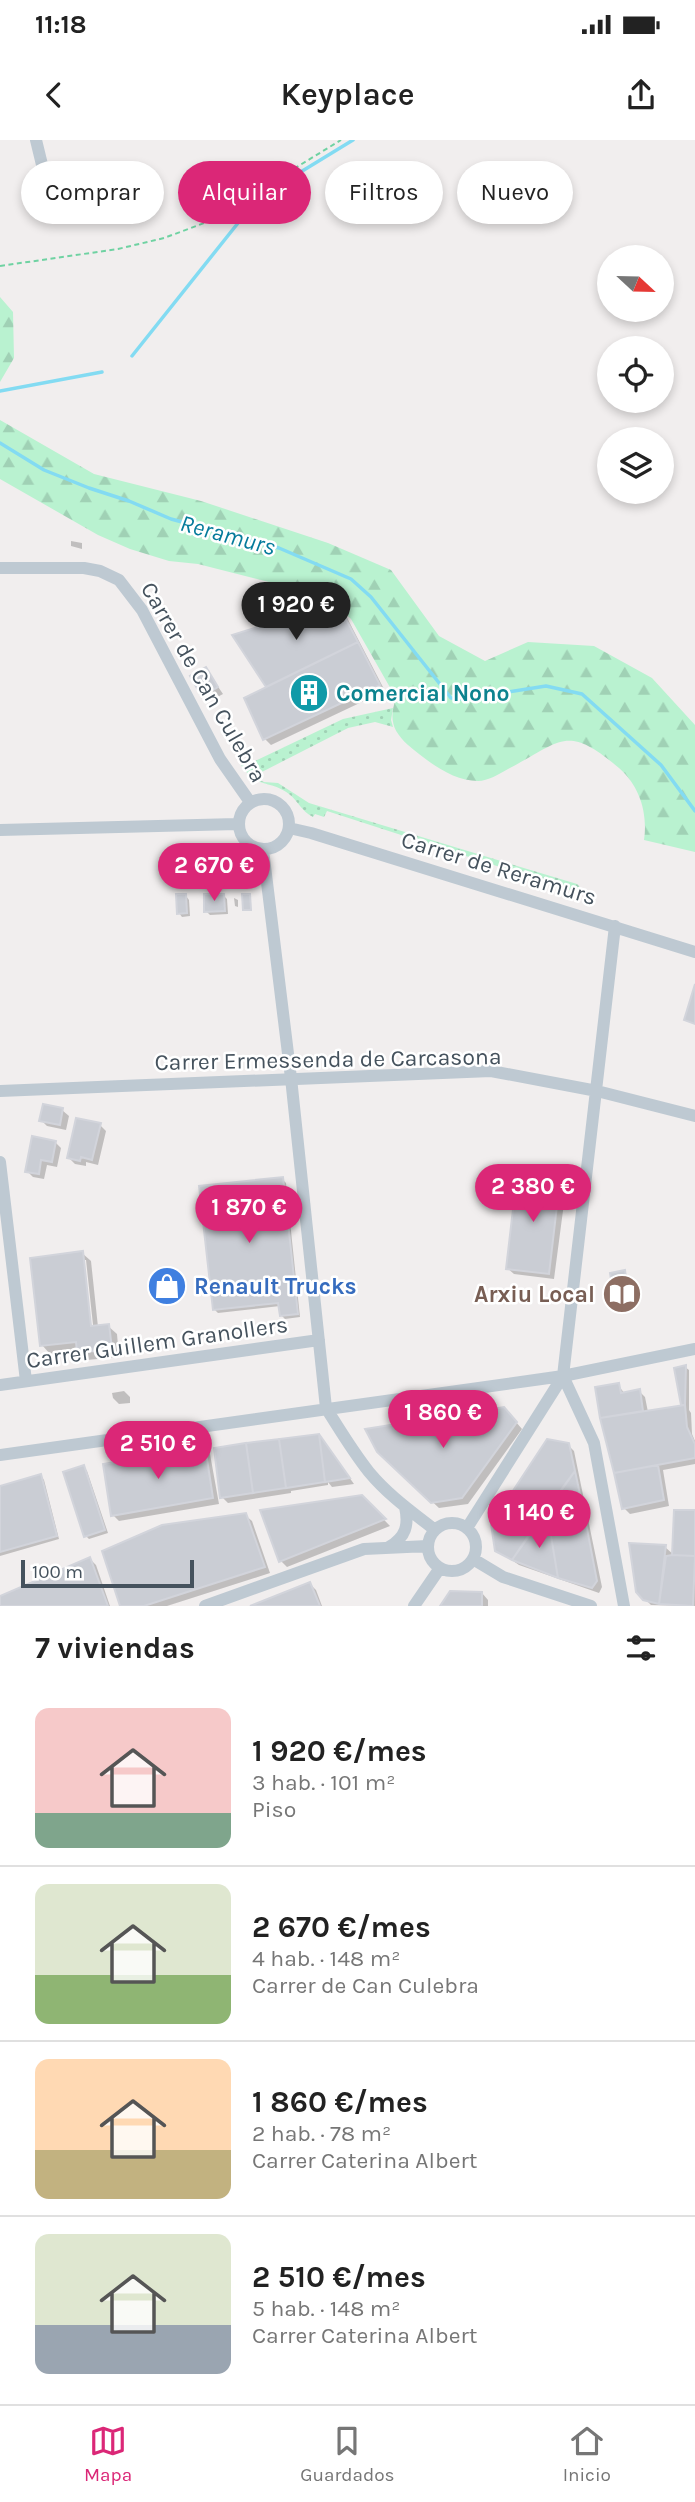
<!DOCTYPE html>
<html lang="es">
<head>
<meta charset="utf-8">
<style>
	body { margin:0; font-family:Karla,sans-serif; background:#f6f6f6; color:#222; height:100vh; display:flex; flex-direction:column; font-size:26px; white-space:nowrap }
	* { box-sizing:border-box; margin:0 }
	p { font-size:23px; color:#767676 }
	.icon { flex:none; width:38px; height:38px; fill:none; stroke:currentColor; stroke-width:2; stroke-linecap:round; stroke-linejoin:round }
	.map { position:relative; height:1466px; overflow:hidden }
	.side { display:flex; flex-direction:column; background:#fff; flex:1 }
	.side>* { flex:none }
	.top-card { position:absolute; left:21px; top:21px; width:654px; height:63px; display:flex; gap:14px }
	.needle { width:46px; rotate:112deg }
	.tools { position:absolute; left:597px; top:105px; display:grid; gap:14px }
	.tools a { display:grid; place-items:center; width:77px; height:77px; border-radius:50%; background:#fff; box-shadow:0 4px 10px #0003; font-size:35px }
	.scale { position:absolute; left:21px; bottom:18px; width:173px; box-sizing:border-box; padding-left:7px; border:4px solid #45525d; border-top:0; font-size:19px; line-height:24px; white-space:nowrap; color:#45525d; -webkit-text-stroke:5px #fff; paint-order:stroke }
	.price { position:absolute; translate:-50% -60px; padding:0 16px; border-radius:24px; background:#db2777; color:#fff; font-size:23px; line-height:46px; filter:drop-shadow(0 2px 4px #0008) }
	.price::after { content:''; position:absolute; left:50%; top:42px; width:21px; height:16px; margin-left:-10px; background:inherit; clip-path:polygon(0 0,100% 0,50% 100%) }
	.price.active { background:#222; color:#fff }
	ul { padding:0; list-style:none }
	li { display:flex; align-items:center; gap:21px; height:175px; padding:0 35px }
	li+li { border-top:2px solid #e0e0e0 }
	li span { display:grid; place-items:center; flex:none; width:196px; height:140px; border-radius:14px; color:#555 }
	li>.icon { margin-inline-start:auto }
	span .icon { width:84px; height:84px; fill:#fffc; stroke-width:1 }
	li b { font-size:30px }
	h2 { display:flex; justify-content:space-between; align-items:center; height:84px; padding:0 35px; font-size:30px }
	.chip { padding:0 24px; border-radius:32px; background:#fff; box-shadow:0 4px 10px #0003; font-size:24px; line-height:63px }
	.chip.active { background:#db2777; color:#fff }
	.status { display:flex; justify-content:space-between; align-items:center; height:49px; padding:0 35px; background:#fff; direction:ltr }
	.status svg { height:19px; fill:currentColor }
	header { display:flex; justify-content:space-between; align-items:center; height:91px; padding:0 35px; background:#fff; font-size:32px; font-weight:600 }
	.tabs { display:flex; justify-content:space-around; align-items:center; height:98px; border-top:2px solid #e0e0e0; background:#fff; font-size:19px; color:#767676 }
	.tabs a { display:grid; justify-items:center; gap:4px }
	.tabs .active { color:#db2777 }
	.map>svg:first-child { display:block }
</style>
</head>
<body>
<div class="status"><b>11:18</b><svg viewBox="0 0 49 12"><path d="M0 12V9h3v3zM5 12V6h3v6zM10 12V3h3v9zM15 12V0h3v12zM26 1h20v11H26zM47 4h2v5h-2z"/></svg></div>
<header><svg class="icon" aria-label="back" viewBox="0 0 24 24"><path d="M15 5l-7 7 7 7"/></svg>Keyplace<svg class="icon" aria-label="share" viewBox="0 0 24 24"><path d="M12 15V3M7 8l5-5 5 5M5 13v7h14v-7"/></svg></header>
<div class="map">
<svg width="695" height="1466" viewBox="0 0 695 1466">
	<defs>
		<pattern id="green-dots" width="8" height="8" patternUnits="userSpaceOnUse" patternTransform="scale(1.75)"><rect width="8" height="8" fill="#b9f2d0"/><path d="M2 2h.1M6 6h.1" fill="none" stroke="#a0d1b5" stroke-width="1.8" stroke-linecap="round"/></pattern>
		<pattern id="forest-firs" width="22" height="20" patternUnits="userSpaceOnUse" patternTransform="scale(1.75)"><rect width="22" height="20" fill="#b9f2d0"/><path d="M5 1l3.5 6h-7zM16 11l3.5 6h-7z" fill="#a0d1b5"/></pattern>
	</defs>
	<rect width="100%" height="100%" fill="#f1eeee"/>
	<path fill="url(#green-dots)" d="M 393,568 L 391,580 L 393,587 L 375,582 L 348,588 L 252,637 L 264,642 L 278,643 L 309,663 L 577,744 L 582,749 L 580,753 L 327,671 L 324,677 L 315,674 L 313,677 C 302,672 298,661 289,654 C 269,639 258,650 241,625 L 251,623 L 343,579 Z"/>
	<path fill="url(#forest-firs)" d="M 0,157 L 13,172 L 14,218 L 0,242 Z
		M 0,280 L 94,334 L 201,361 L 328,403 L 391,430 L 439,496 L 485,521 L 528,502 L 594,506 L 652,538 L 695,585 L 695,712 L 644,700 C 648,674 640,646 619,628 C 566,583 562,601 508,629 C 499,634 488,641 478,641 C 452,641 427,621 408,605 C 392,590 389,579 396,558 L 351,479 L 335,464 L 281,445 L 198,424 L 169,421 L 130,409 L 98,395 L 0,339 Z"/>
	<path fill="#0003" fill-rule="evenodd" d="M 71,401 L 82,403 L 82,409 L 71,406 Z
		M 337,464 L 343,470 L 385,551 L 271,605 L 265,599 L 268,548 L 234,496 Z
		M 206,529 L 223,554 L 210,561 L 204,556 Z
		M 186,756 L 189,760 L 190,776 L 182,777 L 179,773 Z
		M 224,756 L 227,759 L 228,774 L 210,775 L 206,771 Z
		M 234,758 L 238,760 L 238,767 L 235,766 Z
		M 62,970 L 69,976 L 66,990 L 47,986 L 41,980 Z
		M 100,985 L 106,991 L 98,1025 L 86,1022 L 86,1026 L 75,1024 L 69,1018 Z
		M 55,1002 L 61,1008 L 57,1027 L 47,1025 L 44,1039 L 33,1037 L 27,1031 Z
		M 282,1039 L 286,1043 L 300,1177 L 285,1179 L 281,1175 L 280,1166 L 218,1173 L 215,1170 Z
		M 559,1042 L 566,1048 L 554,1139 L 514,1134 L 507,1128 Z
		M 82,1113 L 91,1121 L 98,1187 L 108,1186 L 117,1194 L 119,1217 L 87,1220 L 78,1210 L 50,1214 L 42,1205 ZM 82,1120 L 86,1120 L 94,1194 L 91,1195 Z
		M 624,1132 L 628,1136 L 632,1170 L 622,1173 L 618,1169 Z
		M 685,1227 L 689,1230 L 689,1270 L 691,1273 L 692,1294 L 695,1301 L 695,1324 L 663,1330 L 669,1366 L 630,1374 L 624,1368 L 597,1248 L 618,1245 L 625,1254 L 639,1251 L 645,1257 L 648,1272 L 685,1267 L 683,1265 Z
		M 124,1251 L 130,1257 L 130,1263 L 119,1264 L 113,1258 L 112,1253 Z
		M 510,1275 L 522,1289 L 468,1364 L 439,1368 L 378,1311 Z
		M 324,1302 L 354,1344 L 332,1347 L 328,1342 L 328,1345 L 291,1351 L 291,1353 L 228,1363 L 222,1357 Z
		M 568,1305 L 574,1311 L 602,1447 L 599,1453 L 519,1425 L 497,1410 Z
		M 204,1308 L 210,1314 L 219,1364 L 119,1381 L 113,1375 Z
		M 84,1327 L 87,1331 L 108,1393 L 89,1399 L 86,1396 Z
		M 41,1336 L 44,1340 L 59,1399 L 0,1416 L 0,1347 Z
		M 361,1356 L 390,1386 L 287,1427 L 281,1421 Z
		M 695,1372 L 695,1466 L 651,1465 L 637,1451 L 665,1407 L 674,1415 Z
		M 245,1375 L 252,1381 L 270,1433 L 167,1466 L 122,1466 L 104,1412 Z
		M 90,1419 L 96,1425 L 110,1466 L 0,1466 L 0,1458 Z
		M 310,1444 L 316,1450 L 322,1466 L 254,1466 Z
		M 451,1453 L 482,1453 L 488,1460 L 488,1466 L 442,1466 Z"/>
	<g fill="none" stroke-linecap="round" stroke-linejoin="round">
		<path stroke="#83dbf2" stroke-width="3.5" d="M 257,62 L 263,55 L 353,0
			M 132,216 L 250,68
			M 0,251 L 102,232
			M 0,303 L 44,330 L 89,348 L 129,361 L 171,379 L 279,408 L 351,439 L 371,457 L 451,558 L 464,559 L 546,546 L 582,554 L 661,625 L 695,671"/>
	</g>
	<path fill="#cacdd4" stroke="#d2d4db" stroke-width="2" d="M 337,462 L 358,502 L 266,547 L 232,495 Z
		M 358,502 L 380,545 L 263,600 L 244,558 Z
		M 206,527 L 218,547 L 202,557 L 190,536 Z
		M 176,754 L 186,754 L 187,773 L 177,774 Z
		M 204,754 L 224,754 L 225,771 L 204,772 Z
		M 242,754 L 250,754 L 251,770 L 243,770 Z
		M 695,844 L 695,884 L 684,880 Z
		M 43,964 L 63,968 L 60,985 L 39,981 Z
		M 76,978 L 101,983 L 92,1020 L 81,1017 L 80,1021 L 67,1018 Z
		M 32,996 L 56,1001 L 52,1022 L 41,1020 L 39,1034 L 25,1032 Z
		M 517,1035 L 560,1040 L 549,1134 L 506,1129 Z
		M 283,1037 L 298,1174 L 280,1176 L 278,1163 L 213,1170 L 199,1046 Z
		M 83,1111 L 91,1186 L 109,1184 L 112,1209 L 77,1213 L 76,1202 L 40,1206 L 30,1118 Z
		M 625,1130 L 630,1167 L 616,1170 L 610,1133 Z
		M 686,1225 L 685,1265 L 681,1265 L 674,1228 Z
		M 619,1243 L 621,1253 L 640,1249 L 643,1271 L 600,1278 L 595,1247 Z
		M 685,1265 L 687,1287 L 695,1304 L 695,1318 L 614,1333 L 600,1278 Z
		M 504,1267 L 517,1282 L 462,1358 L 431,1363 L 377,1312 L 365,1289 Z
		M 319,1294 L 325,1342 L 286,1348 L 279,1299 Z
		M 319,1294 L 350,1338 L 325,1342 Z
		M 279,1299 L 286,1348 L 253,1353 L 246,1303 Z
		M 547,1299 L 569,1303 L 575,1331 L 512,1420 L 495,1411 L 491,1384 Z
		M 246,1303 L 253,1353 L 220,1358 L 214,1308 Z
		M 205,1306 L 213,1358 L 111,1376 L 103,1324 Z
		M 84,1325 L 105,1390 L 84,1397 L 63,1332 Z
		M 658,1325 L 664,1360 L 622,1369 L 614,1333 Z
		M 575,1331 L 584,1373 L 539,1380 Z
		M 41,1334 L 57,1396 L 0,1412 L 0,1346 Z
		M 362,1355 L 386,1379 L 279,1422 L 260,1370 Z
		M 674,1370 L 695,1370 L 695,1416 L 672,1415 Z
		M 246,1373 L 265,1427 L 144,1466 L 120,1466 L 102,1411 L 162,1385 Z
		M 584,1373 L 597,1441 L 592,1448 L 558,1438 L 548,1378 Z
		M 548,1378 L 558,1438 L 512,1420 L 539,1380 Z
		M 629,1403 L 666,1405 L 659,1464 L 643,1460 L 636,1452 Z
		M 672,1415 L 695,1416 L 693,1466 L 659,1464 L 666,1416 Z
		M 90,1417 L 108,1466 L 0,1466 L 0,1456 Z
		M 310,1442 L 320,1466 L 250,1466 Z
		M 450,1451 L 482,1452 L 482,1466 L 440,1466 Z"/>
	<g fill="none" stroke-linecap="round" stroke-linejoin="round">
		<path stroke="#6fd2a2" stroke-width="2" stroke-dasharray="5 3.5" stroke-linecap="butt" d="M 248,57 L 262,75
			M 0,126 L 118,109 L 164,98 L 207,82 L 341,0"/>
		<path stroke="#bec9d2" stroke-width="12" d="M 36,0 L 45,37
			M 0,428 L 84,428 L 100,431 L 119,440 L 142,470 L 220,619 L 250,662
			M239 684a25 25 0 1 1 50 0a25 25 0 1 1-50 0Z
			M 289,688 L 311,693 L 695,812
			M 0,690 L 237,684
			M 263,710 L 291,938 L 326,1268 C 340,1290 353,1312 369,1332 C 388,1355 412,1372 435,1390
			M 0,951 L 491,931 L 597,951 L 695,976
			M 0,1022 L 26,1241
			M 563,1236 L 594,1303 L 624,1466
			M 0,1245 L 319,1200
			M 0,1315 L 563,1236 L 695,1209
			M428 1407a24 24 0 1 1 48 0a24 24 0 1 1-48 0Z
			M 467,1388 L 563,1236 L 615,786
			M 389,1407 C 406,1397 409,1385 405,1367
			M 473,1419 L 503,1437 L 591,1466
			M 205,1466 L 364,1409 L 428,1406
			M 414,1466 L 440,1428"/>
	</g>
	<defs>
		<g id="building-disc" transform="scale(2.0125)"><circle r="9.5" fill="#0f9aa8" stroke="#fff"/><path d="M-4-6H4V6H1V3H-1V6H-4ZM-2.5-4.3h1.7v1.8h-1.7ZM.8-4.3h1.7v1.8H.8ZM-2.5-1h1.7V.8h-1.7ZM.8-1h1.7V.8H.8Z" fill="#fff"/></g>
		<g id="shop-disc" transform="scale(2.0125)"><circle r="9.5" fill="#3f7fe0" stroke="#fff"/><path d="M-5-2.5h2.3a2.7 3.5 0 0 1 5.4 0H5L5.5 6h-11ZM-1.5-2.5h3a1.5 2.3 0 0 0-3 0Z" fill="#fff"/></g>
		<g id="library-disc" transform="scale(2.0125)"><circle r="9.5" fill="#8d6e63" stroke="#fff"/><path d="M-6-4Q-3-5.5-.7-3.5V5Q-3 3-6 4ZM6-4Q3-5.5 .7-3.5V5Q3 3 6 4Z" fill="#fff"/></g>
	</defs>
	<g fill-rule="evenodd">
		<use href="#building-disc" x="309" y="553"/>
		<use href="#shop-disc" x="167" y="1146"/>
		<use href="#library-disc" x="622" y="1154"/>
	</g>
	<g text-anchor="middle" stroke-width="5" stroke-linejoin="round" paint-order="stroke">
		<g font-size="23" fill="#45525d" stroke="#fff">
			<text transform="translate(204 542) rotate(60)" y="8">Carrer de Can Culebra</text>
			<text transform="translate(499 728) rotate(17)" y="8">Carrer de Reramurs</text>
			<text transform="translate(328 919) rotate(-1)" y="8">Carrer Ermessenda de Carcasona</text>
			<text transform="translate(157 1202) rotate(-8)" y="8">Carrer Guillem Granollers</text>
		</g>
		<g font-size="23" font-weight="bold" fill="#0d838f" stroke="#fff" text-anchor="start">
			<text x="336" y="561">Comercial Nono</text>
		</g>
		<g font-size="23" font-weight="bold" fill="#366cbe" stroke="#fff" text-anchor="start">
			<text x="194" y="1154">Renault Trucks</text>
		</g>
		<g font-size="23" font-weight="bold" fill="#785e54" stroke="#fff" text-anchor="end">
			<text x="595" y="1162">Arxiu Local</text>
		</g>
		<g font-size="24" font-style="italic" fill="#047b9b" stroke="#fff">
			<text transform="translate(228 395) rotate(15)" y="8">Reramurs</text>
		</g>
	</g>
</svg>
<div class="tools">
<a><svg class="needle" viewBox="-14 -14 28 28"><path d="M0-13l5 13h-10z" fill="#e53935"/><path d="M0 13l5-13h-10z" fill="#767676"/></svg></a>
<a><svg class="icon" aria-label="locate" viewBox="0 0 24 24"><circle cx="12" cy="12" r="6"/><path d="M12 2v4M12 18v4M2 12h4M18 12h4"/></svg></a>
<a><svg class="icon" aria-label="layers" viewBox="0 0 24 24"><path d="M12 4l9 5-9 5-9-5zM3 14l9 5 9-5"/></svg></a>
</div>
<div class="scale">100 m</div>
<b class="price active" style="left:296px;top:502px">1 920 €</b>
<b class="price" style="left:214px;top:763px">2 670 €</b>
<b class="price" style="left:533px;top:1084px">2 380 €</b>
<b class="price" style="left:249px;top:1105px">1 870 €</b>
<b class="price" style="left:443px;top:1310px">1 860 €</b>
<b class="price" style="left:158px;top:1341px">2 510 €</b>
<b class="price" style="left:539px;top:1410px">1 140 €</b>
<div class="top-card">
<a class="chip">Comprar</a>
<a class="chip active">Alquilar</a>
<a class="chip">Filtros</a>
<a class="chip">Nuevo</a>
</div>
</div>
<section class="side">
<h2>7 viviendas<svg class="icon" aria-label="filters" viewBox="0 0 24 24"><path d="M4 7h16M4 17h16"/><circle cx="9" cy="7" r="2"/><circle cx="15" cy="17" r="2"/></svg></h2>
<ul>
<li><span style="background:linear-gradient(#f6c9c9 75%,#7fa58c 0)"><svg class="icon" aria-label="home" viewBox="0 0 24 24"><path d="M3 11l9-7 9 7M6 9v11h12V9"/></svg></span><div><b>1 920 €/mes</b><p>3 hab. · 101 m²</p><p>Piso</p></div></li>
<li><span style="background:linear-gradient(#dfe7d0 65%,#8fb573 0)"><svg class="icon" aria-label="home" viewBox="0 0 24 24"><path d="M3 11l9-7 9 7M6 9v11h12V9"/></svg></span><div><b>2 670 €/mes</b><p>4 hab. · 148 m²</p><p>Carrer de Can Culebra</p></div></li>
<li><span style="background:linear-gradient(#ffd9b3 65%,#c2b280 0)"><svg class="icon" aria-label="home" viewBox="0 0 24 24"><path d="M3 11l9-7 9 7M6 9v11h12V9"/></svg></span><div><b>1 860 €/mes</b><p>2 hab. · 78 m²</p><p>Carrer Caterina Albert</p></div></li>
<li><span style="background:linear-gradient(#dfe7d0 65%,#9aa5b1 0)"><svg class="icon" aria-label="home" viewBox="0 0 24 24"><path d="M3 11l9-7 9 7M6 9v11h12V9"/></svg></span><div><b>2 510 €/mes</b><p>5 hab. · 148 m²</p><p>Carrer Caterina Albert</p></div></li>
</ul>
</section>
<nav class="tabs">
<a class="active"><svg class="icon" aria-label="map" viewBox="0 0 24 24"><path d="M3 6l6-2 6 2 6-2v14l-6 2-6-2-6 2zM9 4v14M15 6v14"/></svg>Mapa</a>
<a><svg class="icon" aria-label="saved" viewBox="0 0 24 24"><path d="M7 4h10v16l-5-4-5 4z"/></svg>Guardados</a>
<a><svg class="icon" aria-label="home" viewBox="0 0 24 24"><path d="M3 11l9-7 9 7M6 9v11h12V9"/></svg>Inicio</a>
</nav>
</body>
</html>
